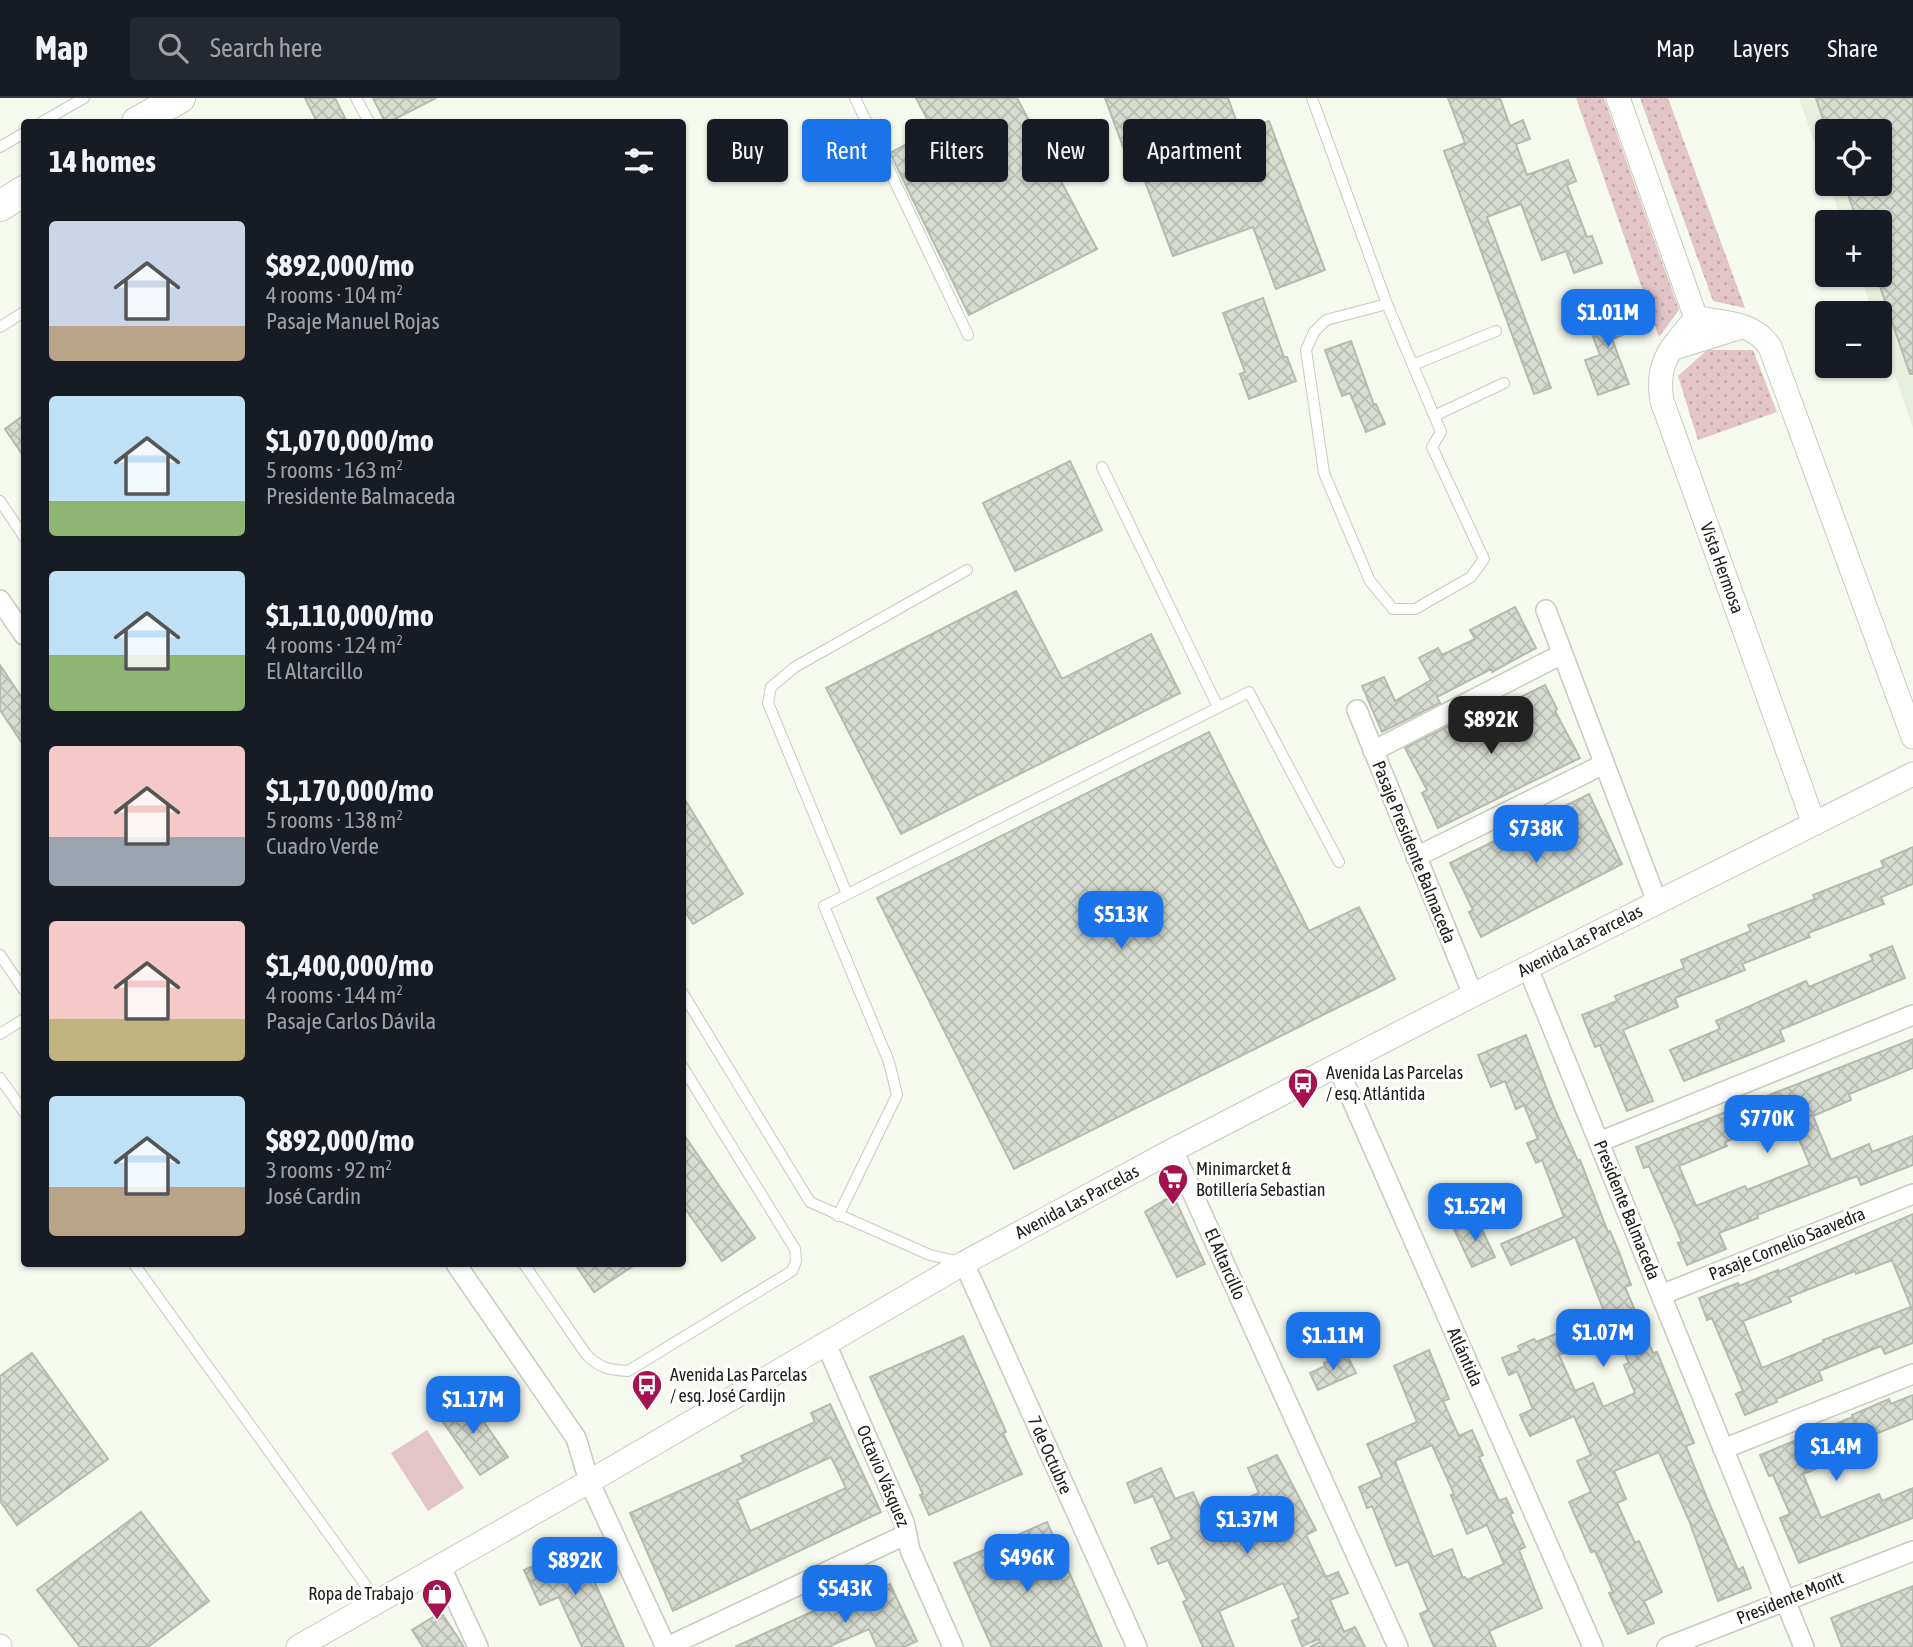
<!DOCTYPE html>
<html lang="en">
<head>
<meta charset="utf-8">
<style>
	body { margin:0; font-family:"Asap Condensed",sans-serif; background:#242831; color:#f1f3f6; height:100vh; display:flex; flex-direction:column; font-size:26px; white-space:nowrap }
	* { box-sizing:border-box; margin:0 }
	p { font-size:23px; color:#9ea1a6 }
	.icon { flex:none; width:38px; height:38px; fill:none; stroke:currentColor; stroke-width:2; stroke-linecap:round; stroke-linejoin:round }
	.map { position:relative; flex:1; overflow:hidden }
	.sheet { position:absolute; left:21px; top:21px; width:665px; height:1148px; display:flex; flex-direction:column; background:#171b24; border-radius:7px; box-shadow:0 2px 5px #0004 }
	.sheet>* { flex:none }
	.banner { position:absolute; left:707px; top:21px; width:665px; height:63px; display:flex; gap:14px }
	.fabs { position:absolute; left:1815px; top:21px; display:grid; gap:14px }
	.fabs a { display:grid; place-items:center; width:77px; height:77px; border-radius:7px; background:#171b24; box-shadow:0 2px 5px #0004; font-size:35px }
	.price { position:absolute; translate:-50% -60px; padding:0 16px; border-radius:14px; background:#1a73e8; color:#fff; font-size:23px; line-height:46px; filter:drop-shadow(0 2px 4px #0008) }
	.price::after { content:''; position:absolute; left:50%; top:42px; width:21px; height:16px; margin-left:-10px; background:inherit; clip-path:polygon(0 0,100% 0,50% 100%) }
	.price.current { background:#222; color:#fff }
	ul { padding:0; list-style:none }
	li { display:flex; align-items:center; gap:21px; height:175px; padding:0 28px }
	li span { display:grid; place-items:center; flex:none; width:196px; height:140px; border-radius:7px; color:#555 }
	li>.icon { margin-inline-start:auto }
	span .icon { width:84px; height:84px; fill:#fffc; stroke-width:1 }
	li b { font-size:30px }
	h2 { display:flex; justify-content:space-between; align-items:center; height:84px; padding:0 28px; font-size:30px }
	.pill { padding:0 24px; border-radius:7px; background:#171b24; box-shadow:0 2px 5px #0004; font-size:24px; line-height:63px }
	.pill.current { background:#1a73e8; color:#fff }
	header { display:flex; align-items:center; gap:42px; box-sizing:border-box; height:98px; padding:0 35px; background:#171b24; border-bottom:2px solid #363941 }
	header strong { font-size:33px }
	nav { display:flex; gap:38px; margin-inline-start:auto; font-size:24px }
	.search { width:490px; height:63px; background:#242831; display:flex; align-items:center; gap:18px; box-sizing:border-box; padding:0 24px; border-radius:7px; color:#9ea1a6; font-size:26px }
	.map>svg:first-child { display:block }
</style>
</head>
<body>
<header>
<strong>Map</strong>
<div class="search"><svg class="icon" aria-label="search" viewBox="0 0 24 24"><circle cx="10" cy="10" r="6"/><path d="M15 15l6 6"/></svg>Search here</div>
<nav><a>Map</a><a>Layers</a><a>Share</a></nav>
</header>
<div class="map">
<svg width="1913" height="1549" viewBox="0 0 1913 1549">
	<defs>
		<pattern id="grass-dots" width="8" height="8" patternUnits="userSpaceOnUse" patternTransform="scale(1.75)"><rect width="8" height="8" fill="#e2c4c9"/><path d="M2 2h.1M6 6h.1" fill="none" stroke="#c2a8ac" stroke-width="1.8" stroke-linecap="round"/></pattern>
		<pattern id="building-cross-hatch" width="8" height="8" patternUnits="userSpaceOnUse" patternTransform="scale(1.75)"><rect width="8" height="8" fill="#d8ddd2"/><path d="M0 0l8 8M0 8l8-8" fill="none" stroke="#b9bdb4"/></pattern>
	</defs>
	<rect width="100%" height="100%" fill="#f5f9ee"/>
	<path fill="#e7efdd" d="M 1799,0 L 1913,0 L 1913,330 L 1880,233 L 1880,215 L 1873,215 L 1860,177 L 1880,177 L 1880,124 L 1842,124 L 1829,86 L 1880,86 L 1880,33 L 1827,33 L 1827,81 Z"/>
	<path fill="url(#grass-dots)" d="M 1576,0 L 1604,0 L 1679,212 L 1659,239 Z
		M 1640,0 L 1668,0 L 1745,210 L 1713,203 Z
		M 1707,252 L 1753,252 L 1777,314 L 1698,342 L 1678,278 Z"/>
	<path fill="#e2c4c9" d="M 427,1332 L 464,1390 L 428,1413 L 391,1355 Z"/>
	<path fill="url(#building-cross-hatch)" stroke="#b6bab0" stroke-width="2" fill-rule="evenodd" d="M 305,0 L 335,0 L 347,24 L 317,24 Z
		M 373,0 L 436,0 L 389,24 L 385,24 Z
		M 916,0 L 1017,0 L 1097,151 L 969,217 L 890,55 L 933,32 Z
		M 1105,0 L 1228,0 L 1240,33 L 1269,23 L 1325,172 L 1276,191 L 1253,129 L 1173,158 L 1134,54 L 1126,57 Z
		M 1448,0 L 1500,0 L 1510,28 L 1523,22 L 1530,41 L 1516,46 L 1527,77 L 1568,62 L 1576,83 L 1567,87 L 1587,139 L 1592,138 L 1602,165 L 1574,175 L 1566,153 L 1542,162 L 1521,106 L 1487,119 L 1551,290 L 1534,296 L 1444,53 L 1465,45 Z
		M 1816,0 L 1913,0 L 1913,276 L 1910,276 L 1876,177 L 1880,177 L 1880,124 L 1858,124 L 1844,86 L 1880,86 L 1880,33 L 1847,33 L 1846,28 L 1827,33 Z
		M 1263,200 L 1284,259 L 1287,259 L 1296,283 L 1249,301 L 1240,276 L 1245,274 L 1223,215 Z
		M 1624,207 L 1633,233 L 1612,241 L 1629,286 L 1598,297 L 1585,262 L 1600,257 L 1586,221 Z
		M 1351,243 L 1374,307 L 1376,306 L 1385,326 L 1366,334 L 1350,295 L 1342,298 L 1325,252 Z
		M 24,317 L 24,359 L 5,331 Z
		M 1070,363 L 1102,432 L 1015,473 L 983,405 Z
		M 1016,493 L 1062,581 L 1151,536 L 1180,595 L 901,736 L 826,590 Z
		M 1515,509 L 1536,550 L 1492,574 L 1491,571 L 1437,599 L 1440,605 L 1382,634 L 1362,588 L 1384,579 L 1395,603 L 1431,582 L 1419,560 L 1438,550 L 1442,557 L 1475,541 L 1470,532 Z
		M 0,567 L 24,603 L 24,648 L 0,612 Z
		M 1545,587 L 1557,611 L 1555,613 L 1580,660 L 1438,730 L 1422,695 L 1427,692 L 1405,650 L 1452,626 L 1455,631 Z
		M 1209,634 L 1309,833 L 1359,809 L 1395,881 L 1014,1071 L 877,800 Z
		M 1589,696 L 1622,766 L 1481,839 L 1469,814 L 1473,812 L 1450,765 Z
		M 682,697 L 743,796 L 693,826 L 682,809 Z
		M 1913,749 L 1913,786 L 1881,799 L 1884,806 L 1808,835 L 1810,839 L 1742,866 L 1745,872 L 1675,900 L 1678,909 L 1623,932 L 1653,1003 L 1627,1013 L 1600,947 L 1595,949 L 1582,917 L 1617,903 L 1615,898 L 1684,870 L 1681,862 L 1751,833 L 1748,827 L 1815,801 L 1813,797 L 1884,769 L 1881,763 Z
		M 1892,848 L 1905,880 L 1780,932 L 1784,943 L 1684,983 L 1670,952 L 1720,931 L 1716,923 L 1806,883 L 1809,889 L 1873,862 L 1870,857 Z
		M 1526,937 L 1555,1012 L 1578,1063 L 1580,1062 L 1608,1134 L 1610,1133 L 1619,1154 L 1631,1187 L 1625,1189 L 1653,1255 L 1657,1254 L 1694,1345 L 1686,1348 L 1707,1400 L 1738,1472 L 1743,1469 L 1751,1490 L 1718,1503 L 1690,1425 L 1659,1354 L 1614,1373 L 1626,1401 L 1617,1405 L 1635,1445 L 1639,1443 L 1662,1494 L 1644,1503 L 1654,1525 L 1628,1536 L 1609,1495 L 1613,1494 L 1595,1453 L 1591,1454 L 1569,1404 L 1591,1394 L 1577,1363 L 1591,1357 L 1574,1318 L 1530,1338 L 1520,1317 L 1533,1311 L 1517,1273 L 1509,1277 L 1502,1260 L 1520,1253 L 1518,1248 L 1534,1241 L 1536,1244 L 1605,1216 L 1575,1139 L 1511,1167 L 1501,1146 L 1564,1119 L 1542,1062 L 1536,1065 L 1527,1045 L 1538,1041 L 1524,1007 L 1516,1011 L 1505,983 L 1491,989 L 1478,957 ZM 1615,1234 L 1629,1265 L 1624,1267 L 1635,1295 L 1603,1309 L 1593,1285 L 1575,1293 L 1559,1257 Z
		M 1913,941 L 1913,970 L 1849,996 L 1851,1002 L 1813,1018 L 1831,1062 L 1869,1046 L 1872,1054 L 1913,1038 L 1913,1067 L 1861,1087 L 1857,1078 L 1757,1117 L 1758,1120 L 1719,1135 L 1726,1151 L 1687,1167 L 1678,1145 L 1682,1144 L 1649,1068 L 1644,1070 L 1636,1049 ZM 1789,1018 L 1810,1067 L 1747,1092 L 1745,1088 L 1696,1108 L 1679,1068 L 1727,1048 L 1725,1044 Z
		M 682,1034 L 755,1140 L 722,1163 L 682,1106 Z
		M 1173,1097 L 1205,1166 L 1177,1179 L 1145,1114 Z
		M 1913,1116 L 1913,1245 L 1885,1256 L 1881,1248 L 1819,1273 L 1822,1282 L 1776,1301 L 1777,1304 L 1745,1317 L 1736,1296 L 1743,1293 L 1712,1220 L 1707,1222 L 1699,1200 L 1738,1185 L 1739,1188 L 1778,1172 L 1778,1174 ZM 1892,1162 L 1911,1209 L 1823,1242 L 1824,1244 L 1762,1270 L 1743,1223 L 1791,1204 L 1789,1199 L 1855,1173 L 1856,1176 Z
		M 1477,1121 L 1495,1159 L 1472,1169 L 1454,1131 Z
		M 575,1166 L 636,1166 L 594,1194 Z
		M 963,1238 L 1006,1334 L 1003,1335 L 1022,1376 L 929,1417 L 920,1397 L 923,1396 L 870,1279 Z
		M 1429,1252 L 1449,1301 L 1443,1303 L 1459,1338 L 1472,1332 L 1483,1357 L 1479,1359 L 1499,1403 L 1506,1400 L 1513,1415 L 1510,1416 L 1525,1449 L 1519,1452 L 1542,1510 L 1489,1533 L 1496,1549 L 1434,1549 L 1420,1516 L 1428,1512 L 1408,1463 L 1396,1468 L 1372,1408 L 1367,1410 L 1359,1389 L 1382,1379 L 1367,1346 L 1417,1324 L 1394,1268 ZM 1432,1347 L 1454,1396 L 1451,1397 L 1467,1436 L 1487,1427 L 1504,1466 L 1467,1482 L 1465,1479 L 1463,1480 L 1452,1451 L 1433,1459 L 1395,1363 Z
		M 32,1255 L 108,1361 L 17,1427 L 0,1403 L 0,1278 Z
		M 1346,1255 L 1356,1275 L 1318,1292 L 1310,1275 L 1325,1268 L 1324,1265 Z
		M 1913,1297 L 1913,1321 L 1848,1347 L 1852,1356 L 1803,1376 L 1821,1420 L 1879,1396 L 1882,1403 L 1913,1390 L 1913,1420 L 1799,1465 L 1780,1420 L 1790,1416 L 1773,1377 L 1769,1378 L 1760,1357 L 1853,1319 L 1852,1317 L 1889,1301 L 1891,1306 Z
		M 466,1298 L 508,1359 L 480,1377 L 438,1317 Z
		M 830,1306 L 881,1414 L 673,1513 L 630,1415 L 744,1364 L 741,1358 L 815,1324 L 811,1315 ZM 831,1359 L 846,1390 L 750,1433 L 737,1402 Z
		M 1277,1357 L 1316,1432 L 1306,1437 L 1326,1479 L 1338,1474 L 1348,1495 L 1330,1502 L 1344,1534 L 1355,1529 L 1365,1549 L 1310,1549 L 1320,1544 L 1319,1541 L 1302,1548 L 1292,1523 L 1299,1520 L 1283,1485 L 1219,1513 L 1234,1549 L 1203,1549 L 1183,1504 L 1187,1502 L 1168,1462 L 1158,1466 L 1151,1450 L 1172,1441 L 1153,1398 L 1135,1405 L 1127,1385 L 1161,1370 L 1175,1401 L 1193,1394 L 1204,1419 L 1259,1395 L 1248,1370 Z
		M 141,1414 L 209,1503 L 148,1549 L 80,1549 L 37,1492 Z
		M 1047,1424 L 1102,1549 L 992,1549 L 954,1465 Z
		M 579,1448 L 594,1483 L 624,1549 L 582,1549 L 559,1499 L 540,1507 L 524,1472 Z
		M 890,1486 L 917,1543 L 904,1549 L 877,1549 L 869,1531 L 828,1549 L 735,1549 L 833,1504 L 835,1510 Z
		M 1913,1488 L 1913,1549 L 1842,1549 L 1831,1520 Z
		M 441,1514 L 464,1549 L 423,1549 L 412,1532 Z"/>
	<g fill="none" stroke-linecap="round" stroke-linejoin="round">
		<g stroke="#c6cbc0" stroke-width="12">
			<path id="service" d="M 356,0 L 369,24
				M 855,0 L 968,237
				M 1312,0 L 1387,206 L 1441,334 L 1432,349 L 1484,461 L 1471,479 L 1415,511 L 1393,511 L 1370,483 L 1324,375 L 1306,252 L 1314,234 L 1326,222 L 1387,206
				M 42,24 L 84,0
				M 0,49 L 24,35
				M 0,229 L 24,214
				M 1413,267 L 1496,233
				M 1434,318 L 1504,285
				M 1102,369 L 1218,609
				M 0,403 L 24,439
				M 847,796 L 768,605 L 771,589 L 795,569 L 967,472
				M 0,857 L 24,892
				M 682,894 L 810,1104 L 930,1157 L 960,1164
				M 0,936 L 24,921
				M 0,980 L 24,1014
				M 838,1118 L 897,997 L 889,964 L 824,808 L 1249,594 L 1339,764
				M 134,1166 L 377,1503
				M 524,1166 L 586,1256 C 599,1270 609,1272 628,1273 L 792,1173 L 796,1163 L 795,1151 L 682,968"/>
		</g>
		<g stroke="#c6cbc0" stroke-width="22">
			<path id="minor" d="M 0,502 L 24,537
				M 1546,512 L 1657,804
				M 1357,612 L 1473,897
				M 1373,653 L 1562,556
				M 1416,759 L 1604,666
				M 1528,870 L 1804,1549
				M 1337,968 L 1593,1549
				M 1599,1044 L 1913,917
				M 1173,1052 L 1398,1549
				M 964,1165 L 1137,1549
				M 456,1166 L 576,1340 L 589,1383 L 666,1549
				M 1661,1197 L 1913,1096
				M 826,1246 L 904,1424 L 910,1452 L 953,1549
				M 1723,1351 L 1913,1276
				M 440,1467 L 478,1549
				M 667,1549 L 907,1436
				M 1667,1549 L 1913,1453"/>
		</g>
		<g stroke="#c6cbc0" stroke-width="25">
			<path id="tertiary" d="M 1618,0 L 1696,220
				M 1696,220 C 1673,249 1655,262 1662,303 L 1814,726
				M 1696,220 C 1723,224 1754,224 1770,249 L 1913,639
				M 1671,251 L 1741,229
				M 0,1548 L 0,1549
				M 298,1549 L 611,1371 L 964,1165 L 1173,1052 L 1473,897 L 1913,676"/>
		</g>
		<g stroke="#c6cbc0" stroke-width="32">
			<path id="primary" d="M 137,24 L 180,0
				M 0,108 L 24,93"/>
		</g>
		<use href="#service" stroke="#fff" stroke-width="10"/>
		<use href="#minor" stroke="#fff" stroke-width="19"/>
		<use href="#tertiary" stroke="#fff" stroke-width="23"/>
		<use href="#primary" stroke="#fff" stroke-width="30"/>
	</g>
	<defs>
		<g id="bus-pin" transform="scale(1.575)"><path d="M0 17L-7.5 6A9.5 9.5 0 1 1 7.5 6Z" fill="#a6124d" stroke="#fff"/><path d="M-5-6H5V4H4V6H2V4H-2V6H-4V4H-5ZM-3.5-4V0h7V-4ZM-3.5 1.2v1.5H-2V1.2ZM2 1.2v1.5H3.5V1.2Z" fill="#fff"/></g>
		<g id="supermarket-pin" transform="scale(1.575)"><path d="M0 17L-7.5 6A9.5 9.5 0 1 1 7.5 6Z" fill="#a6124d" stroke="#fff"/><path d="M-6-5.5h2.5l.6 2H6L4.5 2H-2.5L-4.4-4H-6ZM-1.5 3.2a1.3 1.3 0 1 0 .1 0ZM3 3.2a1.3 1.3 0 1 0 .1 0Z" fill="#fff"/></g>
		<g id="shop-pin" transform="scale(1.575)"><path d="M0 17L-7.5 6A9.5 9.5 0 1 1 7.5 6Z" fill="#a6124d" stroke="#fff"/><path d="M-5-2.5h2.3a2.7 3.5 0 0 1 5.4 0H5L5.5 6h-11ZM-1.5-2.5h3a1.5 2.3 0 0 0-3 0Z" fill="#fff"/></g>
	</defs>
	<g fill-rule="evenodd">
		<use href="#bus-pin" x="1303" y="985"/>
		<use href="#supermarket-pin" x="1173" y="1081"/>
		<use href="#bus-pin" x="647" y="1287"/>
		<use href="#shop-pin" x="437" y="1496"/>
	</g>
	<g text-anchor="middle" stroke-width="6" stroke-linejoin="round" paint-order="stroke">
		<g font-size="18" fill="#20211d" stroke="#fff">
			<text transform="translate(1722 470) rotate(70)" y="6">Vista Hermosa</text>
			<text transform="translate(1414 754) rotate(68)" y="6">Pasaje Presidente Balmaceda</text>
			<text transform="translate(1580 843) rotate(-27)" y="6">Avenida Las Parcelas</text>
			<text transform="translate(1077 1104) rotate(-28)" y="6">Avenida Las Parcelas</text>
			<text transform="translate(1627 1112) rotate(68)" y="6">Presidente Balmaceda</text>
			<text transform="translate(1787 1146) rotate(-22)" y="6">Pasaje Cornelio Saavedra</text>
			<text transform="translate(1225 1166) rotate(66)" y="6">El Altarcillo</text>
			<text transform="translate(1465 1259) rotate(66)" y="6">Atlántida</text>
			<text transform="translate(1050 1357) rotate(66)" y="6">7 de Octubre</text>
			<text transform="translate(883 1378) rotate(67)" y="6">Octavio Vásquez</text>
			<text transform="translate(1790 1500) rotate(-22)" y="6">Presidente Montt</text>
		</g>
		<g font-size="18" fill="#20211d" stroke="#fff" text-anchor="start">
			<text x="1326" y="981">Avenida Las Parcelas<tspan x="1326" dy="21">/ esq. Atlántida</tspan></text>
			<text x="1196" y="1077">Minimarcket &amp;<tspan x="1196" dy="21">Botillería Sebastian</tspan></text>
			<text x="670" y="1283">Avenida Las Parcelas<tspan x="670" dy="21">/ esq. José Cardijn</tspan></text>
			<text x="414" y="1502" text-anchor="end">Ropa de Trabajo</text>
		</g>
	</g>
</svg>
<div class="fabs">
<a><svg class="icon" aria-label="locate" viewBox="0 0 24 24"><circle cx="12" cy="12" r="6"/><path d="M12 2v4M12 18v4M2 12h4M18 12h4"/></svg></a>
<a>+</a>
<a>−</a>
</div>
<b class="price" style="left:1608px;top:251px">$1.01M</b>
<b class="price current" style="left:1491px;top:658px">$892K</b>
<b class="price" style="left:1536px;top:767px">$738K</b>
<b class="price" style="left:1121px;top:853px">$513K</b>
<b class="price" style="left:1767px;top:1057px">$770K</b>
<b class="price" style="left:1475px;top:1145px">$1.52M</b>
<b class="price" style="left:1603px;top:1271px">$1.07M</b>
<b class="price" style="left:1333px;top:1274px">$1.11M</b>
<b class="price" style="left:473px;top:1338px">$1.17M</b>
<b class="price" style="left:1836px;top:1385px">$1.4M</b>
<b class="price" style="left:1247px;top:1458px">$1.37M</b>
<b class="price" style="left:1027px;top:1496px">$496K</b>
<b class="price" style="left:575px;top:1499px">$892K</b>
<b class="price" style="left:845px;top:1527px">$543K</b>
<div class="banner">
<a class="pill">Buy</a>
<a class="pill current">Rent</a>
<a class="pill">Filters</a>
<a class="pill">New</a>
<a class="pill">Apartment</a>
</div>
<section class="sheet">
<h2>14 homes<svg class="icon" aria-label="filters" viewBox="0 0 24 24"><path d="M4 7h16M4 17h16"/><circle cx="9" cy="7" r="2"/><circle cx="15" cy="17" r="2"/></svg></h2>
<ul>
<li><span style="background:linear-gradient(#c9d6e8 75%,#b9a48a 0)"><svg class="icon" aria-label="home" viewBox="0 0 24 24"><path d="M3 11l9-7 9 7M6 9v11h12V9"/></svg></span><div><b>$892,000/mo</b><p>4 rooms · 104 m²</p><p>Pasaje Manuel Rojas</p></div></li>
<li><span style="background:linear-gradient(#bfe0f5 75%,#8fb573 0)"><svg class="icon" aria-label="home" viewBox="0 0 24 24"><path d="M3 11l9-7 9 7M6 9v11h12V9"/></svg></span><div><b>$1,070,000/mo</b><p>5 rooms · 163 m²</p><p>Presidente Balmaceda</p></div></li>
<li><span style="background:linear-gradient(#bfe0f5 60%,#8fb573 0)"><svg class="icon" aria-label="home" viewBox="0 0 24 24"><path d="M3 11l9-7 9 7M6 9v11h12V9"/></svg></span><div><b>$1,110,000/mo</b><p>4 rooms · 124 m²</p><p>El Altarcillo</p></div></li>
<li><span style="background:linear-gradient(#f6c9c9 65%,#9aa5b1 0)"><svg class="icon" aria-label="home" viewBox="0 0 24 24"><path d="M3 11l9-7 9 7M6 9v11h12V9"/></svg></span><div><b>$1,170,000/mo</b><p>5 rooms · 138 m²</p><p>Cuadro Verde</p></div></li>
<li><span style="background:linear-gradient(#f6c9c9 70%,#c2b280 0)"><svg class="icon" aria-label="home" viewBox="0 0 24 24"><path d="M3 11l9-7 9 7M6 9v11h12V9"/></svg></span><div><b>$1,400,000/mo</b><p>4 rooms · 144 m²</p><p>Pasaje Carlos Dávila</p></div></li>
<li><span style="background:linear-gradient(#bfe0f5 65%,#b9a48a 0)"><svg class="icon" aria-label="home" viewBox="0 0 24 24"><path d="M3 11l9-7 9 7M6 9v11h12V9"/></svg></span><div><b>$892,000/mo</b><p>3 rooms · 92 m²</p><p>José Cardin</p></div></li>
</ul>
</section>
</div>
</body>
</html>
